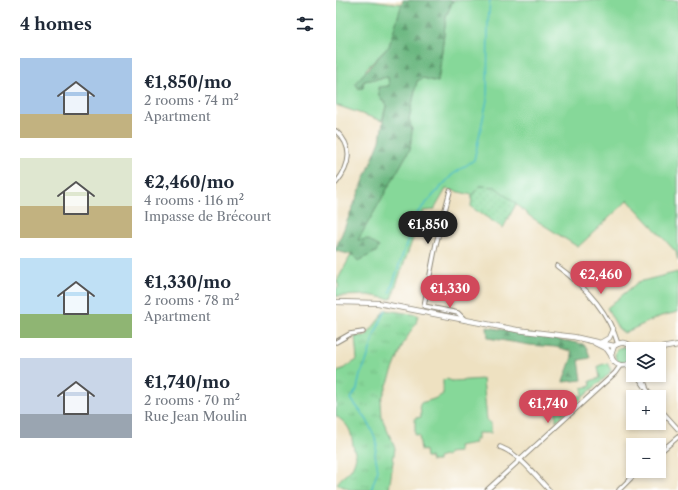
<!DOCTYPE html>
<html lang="en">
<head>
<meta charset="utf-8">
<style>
	body { margin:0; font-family:"Libre Caslon Text",serif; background:#f6f6f7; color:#1f2937; height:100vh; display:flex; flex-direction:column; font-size:15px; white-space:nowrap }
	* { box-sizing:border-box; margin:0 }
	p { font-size:13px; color:#747a83 }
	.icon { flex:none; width:22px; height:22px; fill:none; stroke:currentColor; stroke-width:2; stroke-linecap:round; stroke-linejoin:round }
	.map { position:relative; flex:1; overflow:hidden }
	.side { display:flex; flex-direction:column; background:#fff; width:336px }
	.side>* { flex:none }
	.controls { position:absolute; left:290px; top:342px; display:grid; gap:8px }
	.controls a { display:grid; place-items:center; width:40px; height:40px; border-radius:0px; background:#fff; box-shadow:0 2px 6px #0003; font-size:20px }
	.price { position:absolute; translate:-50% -34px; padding:0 9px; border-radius:14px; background:#d1495b; color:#fff; font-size:13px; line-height:26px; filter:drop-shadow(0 1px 2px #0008) }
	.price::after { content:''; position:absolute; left:50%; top:24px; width:12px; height:9px; margin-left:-6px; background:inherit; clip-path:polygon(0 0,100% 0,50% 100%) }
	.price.active { background:#222; color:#fff }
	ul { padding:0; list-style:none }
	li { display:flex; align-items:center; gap:12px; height:100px; padding:0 20px }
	li span { display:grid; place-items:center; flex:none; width:112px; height:80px; border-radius:0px; color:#555 }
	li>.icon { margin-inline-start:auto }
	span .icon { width:48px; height:48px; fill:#fffc; stroke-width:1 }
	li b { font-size:17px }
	h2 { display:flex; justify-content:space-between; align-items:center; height:48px; padding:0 20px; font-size:17px }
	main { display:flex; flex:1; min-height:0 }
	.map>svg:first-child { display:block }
</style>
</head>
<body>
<main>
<section class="side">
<h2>4 homes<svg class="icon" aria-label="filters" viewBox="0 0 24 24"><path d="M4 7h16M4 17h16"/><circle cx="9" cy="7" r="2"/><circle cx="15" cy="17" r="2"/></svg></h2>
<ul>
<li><span style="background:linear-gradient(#a9c7e8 70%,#c2b280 0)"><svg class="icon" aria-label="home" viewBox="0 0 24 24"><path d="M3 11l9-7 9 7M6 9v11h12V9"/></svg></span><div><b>€1,850/mo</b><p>2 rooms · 74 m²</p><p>Apartment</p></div></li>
<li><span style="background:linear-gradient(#dfe7d0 60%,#c2b280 0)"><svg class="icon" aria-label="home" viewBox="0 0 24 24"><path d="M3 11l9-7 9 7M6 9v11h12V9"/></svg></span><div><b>€2,460/mo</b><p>4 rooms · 116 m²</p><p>Impasse de Brécourt</p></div></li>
<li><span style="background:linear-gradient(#bfe0f5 70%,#8fb573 0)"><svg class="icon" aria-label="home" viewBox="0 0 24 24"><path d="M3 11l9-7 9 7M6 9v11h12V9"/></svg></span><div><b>€1,330/mo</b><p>2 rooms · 78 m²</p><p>Apartment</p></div></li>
<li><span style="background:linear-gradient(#c9d6e8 70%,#9aa5b1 0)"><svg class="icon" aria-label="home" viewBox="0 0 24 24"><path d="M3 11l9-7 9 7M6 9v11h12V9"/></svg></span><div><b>€1,740/mo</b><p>2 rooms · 70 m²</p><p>Rue Jean Moulin</p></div></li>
</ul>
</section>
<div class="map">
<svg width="342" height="490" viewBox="0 0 342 490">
	<defs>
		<pattern id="forest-firs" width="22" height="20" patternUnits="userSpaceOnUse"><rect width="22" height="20" fill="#6cb881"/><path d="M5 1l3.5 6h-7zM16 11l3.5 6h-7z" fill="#59966a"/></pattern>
		<pattern id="park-tufts" width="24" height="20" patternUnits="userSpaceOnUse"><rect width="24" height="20" fill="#86d899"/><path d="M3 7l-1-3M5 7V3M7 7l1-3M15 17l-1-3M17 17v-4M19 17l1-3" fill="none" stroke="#74ba84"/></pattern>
		<pattern id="garden-dots" width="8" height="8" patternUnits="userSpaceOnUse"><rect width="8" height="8" fill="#86d899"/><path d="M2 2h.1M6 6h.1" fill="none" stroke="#74ba84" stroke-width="1.8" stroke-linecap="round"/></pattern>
	</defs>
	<rect width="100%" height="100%" fill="#fff"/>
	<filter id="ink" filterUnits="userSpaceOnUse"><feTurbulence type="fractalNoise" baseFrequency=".025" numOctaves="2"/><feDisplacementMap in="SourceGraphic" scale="8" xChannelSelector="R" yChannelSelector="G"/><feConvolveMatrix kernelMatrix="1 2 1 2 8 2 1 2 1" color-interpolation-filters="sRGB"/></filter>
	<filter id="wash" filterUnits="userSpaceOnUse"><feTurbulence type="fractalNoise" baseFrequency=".012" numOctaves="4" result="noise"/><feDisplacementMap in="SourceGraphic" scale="16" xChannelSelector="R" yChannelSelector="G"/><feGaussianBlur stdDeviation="0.9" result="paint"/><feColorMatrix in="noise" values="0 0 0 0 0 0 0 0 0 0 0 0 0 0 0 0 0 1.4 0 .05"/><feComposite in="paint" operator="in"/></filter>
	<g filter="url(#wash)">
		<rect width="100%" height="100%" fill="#eee1c1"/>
		<path fill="#86d899" stroke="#588262" d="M 0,0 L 33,0 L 66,4 L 53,46 L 30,69 L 28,81 L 52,77 L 53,86 L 42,88 L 43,95 L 50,106 L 46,121 L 0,105 Z
			M 117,0 L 342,0 L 342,261 L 340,252 L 292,200 L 242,247 L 195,217 L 159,187 L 144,186 L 136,195 L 110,189 L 98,210 L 87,211 L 55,299 L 32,295 L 0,296 L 0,289 L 3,287 L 1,281 L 15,255 L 17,255 L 22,240 L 74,149 L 76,130 L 73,119 L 81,81 L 87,78 L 102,82 L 110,17 Z
			M 342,272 L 342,312 L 325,316 L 288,333 L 282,328 L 271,308 L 302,282 Z
			M279 355a8 8 0 1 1 16 0a8 8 0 1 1-16 0Z
			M 271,363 L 275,370 L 272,375 L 220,421 L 220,412 L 228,412 L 227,405 L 239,403 L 239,397 L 247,395 L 246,388 L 255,386 L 254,381 L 264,378 L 262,366 Z
			M 111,379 L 116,381 L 147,379 L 151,420 L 155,423 L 155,433 L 142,433 L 142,439 L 139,439 L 139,443 L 122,446 L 123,452 L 112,453 L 112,455 L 102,458 L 102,461 L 95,461 L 94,457 L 90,457 L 89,450 L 85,451 L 83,435 L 79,435 L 79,418 L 85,417 L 84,403 C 92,401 100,399 107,394 L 107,380 Z"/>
		<path fill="url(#forest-firs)" stroke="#4c7256" d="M 67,0 L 117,0 L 110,17 L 102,82 L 87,78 L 81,81 L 73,119 L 76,130 L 74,149 L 22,240 L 32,239 L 43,247 L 40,252 L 22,261 L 17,255 L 0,251 L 0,248 L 44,141 C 46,129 47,118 50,106 L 43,95 L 42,87 L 53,86 L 52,77 L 28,81 L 27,88 L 23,89 L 19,83 L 53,46 Z
			M 151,327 L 247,344 L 251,348 L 254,358 L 243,360 L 246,380 L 227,382 L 236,357 L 235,351 L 219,347 L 194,345 L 152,338 Z"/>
		<path fill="url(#park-tufts)" stroke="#588262" d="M 50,310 L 82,315 L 80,323 L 67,344 L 45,401 L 46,418 L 59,448 L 53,490 L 14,490 L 1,484 C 8,472 16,476 20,456 C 13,436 20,430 0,416 L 0,373 L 21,360 L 19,336 L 30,336 Z"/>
		<path fill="url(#garden-dots)" stroke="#588262" d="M 144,186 L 159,187 L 180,204 L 167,228 L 135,207 L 136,195 Z"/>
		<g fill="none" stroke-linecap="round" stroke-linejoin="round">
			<path stroke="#51bfc7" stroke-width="1.5" d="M 54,292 L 81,213 L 116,175 L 138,160 L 151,100 L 152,23 L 154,0
				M 38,335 L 50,310
				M 35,490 L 42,470 L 39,454 L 41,443 L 31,420 L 15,399 L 21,389 L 24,375 L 30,362 L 38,337"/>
		</g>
	</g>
	<g filter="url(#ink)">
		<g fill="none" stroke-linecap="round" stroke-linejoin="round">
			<g stroke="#8c8676" stroke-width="5.5">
				<path id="minor" d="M 0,131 C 18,147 14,166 0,183
					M 114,191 L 100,244 L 88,306 L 122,313 L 129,320
					M 221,266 C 249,286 272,310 282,344
					M 0,342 L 14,334 L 27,332
					M 291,365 L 297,371
					M 301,375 L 316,397
					M 306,375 L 310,387
					M 323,408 L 342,429
					M 164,447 C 183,454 199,475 213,490
					M 323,453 L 342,437
					M 151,490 L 279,373 L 284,366
					M 283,490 L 302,471"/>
			</g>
			<g stroke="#8c8676" stroke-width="6">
				<path id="tertiary" d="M 0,302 L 42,303 L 181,330 L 238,337 L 278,346
					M 266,342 L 273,338 L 277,329
					M 259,343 L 271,349 L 275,355
					M 320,349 L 342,345
					M 297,360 C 290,369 277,366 275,355 L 278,346 C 285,341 292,342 297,349"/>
			</g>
			<use href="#minor" stroke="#fff" stroke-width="3.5"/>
			<use href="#tertiary" stroke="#fff" stroke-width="4.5"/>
		</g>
	</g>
</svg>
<div class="controls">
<a><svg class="icon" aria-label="layers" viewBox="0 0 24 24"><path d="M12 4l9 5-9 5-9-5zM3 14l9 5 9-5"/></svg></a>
<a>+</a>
<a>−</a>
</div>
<b class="price active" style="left:92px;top:245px">€1,850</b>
<b class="price" style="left:265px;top:295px">€2,460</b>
<b class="price" style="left:114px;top:309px">€1,330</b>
<b class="price" style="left:212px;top:424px">€1,740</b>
</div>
</main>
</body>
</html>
